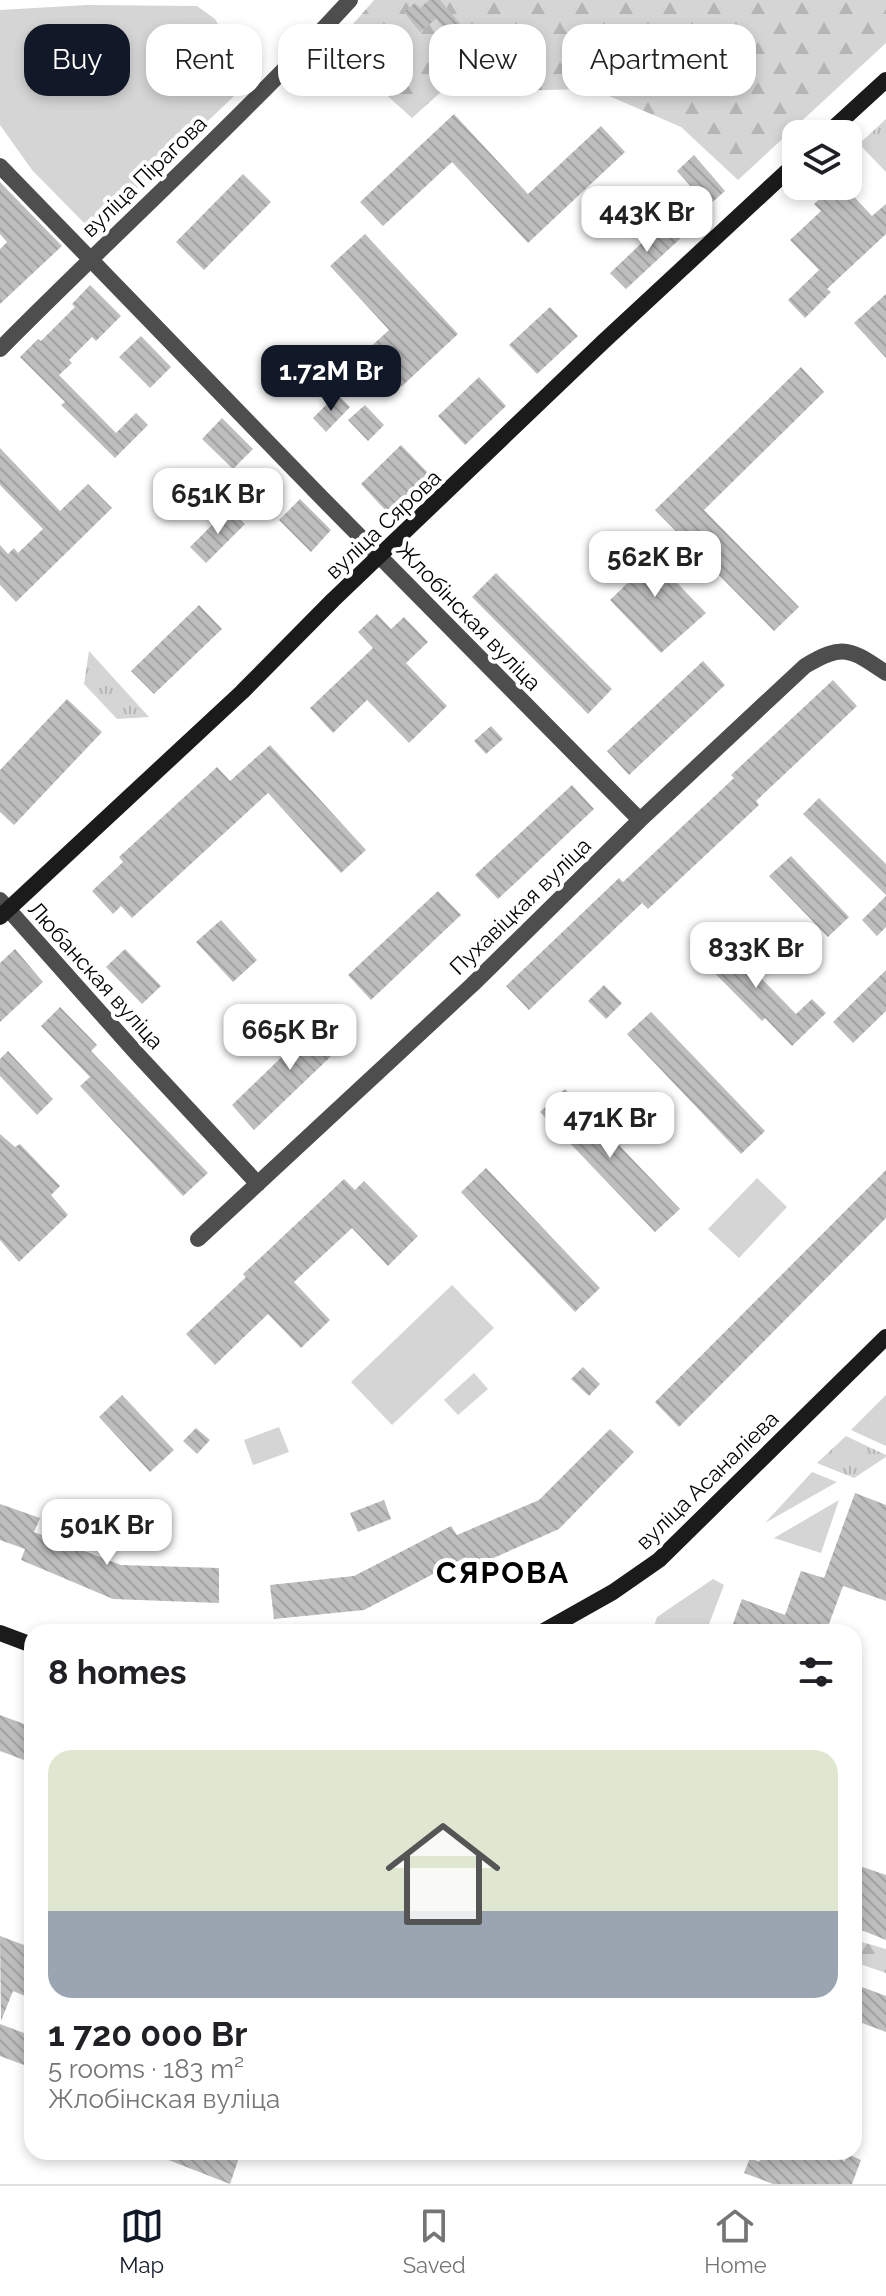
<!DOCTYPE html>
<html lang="en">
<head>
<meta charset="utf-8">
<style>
	body { margin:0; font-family:Raleway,sans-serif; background:#f6f6f6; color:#202124; height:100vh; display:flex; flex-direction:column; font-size:30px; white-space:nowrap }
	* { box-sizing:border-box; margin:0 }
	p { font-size:26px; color:#757577 }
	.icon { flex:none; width:44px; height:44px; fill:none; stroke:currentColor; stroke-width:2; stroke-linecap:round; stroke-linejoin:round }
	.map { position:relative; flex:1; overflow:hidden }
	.drawer { position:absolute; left:24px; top:1624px; width:838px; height:536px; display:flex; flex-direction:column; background:#fff; border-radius:24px; box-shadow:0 4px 12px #0003 }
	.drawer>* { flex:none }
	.hud { position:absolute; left:24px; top:24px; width:838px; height:72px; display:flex; gap:16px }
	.controls { position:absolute; left:782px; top:120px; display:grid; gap:16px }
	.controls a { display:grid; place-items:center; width:80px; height:80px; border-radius:16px; background:#fff; box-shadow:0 4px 12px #0003; font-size:40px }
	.price { position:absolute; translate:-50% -68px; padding:0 18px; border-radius:16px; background:#fff; color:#222; font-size:26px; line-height:52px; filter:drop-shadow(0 2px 4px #0008) }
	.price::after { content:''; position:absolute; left:50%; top:48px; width:24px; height:18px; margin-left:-12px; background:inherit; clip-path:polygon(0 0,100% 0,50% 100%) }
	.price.selected { background:#111827; color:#fff }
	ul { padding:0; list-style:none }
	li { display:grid; align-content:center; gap:16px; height:424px; padding:0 24px }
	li+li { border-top:2px solid #e0e0e0 }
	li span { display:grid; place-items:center; height:248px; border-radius:24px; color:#555 }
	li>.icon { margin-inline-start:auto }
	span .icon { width:144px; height:144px; fill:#fffc; stroke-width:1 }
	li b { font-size:34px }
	h2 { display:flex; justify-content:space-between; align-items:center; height:96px; padding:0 24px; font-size:34px }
	.chip { padding:0 28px; border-radius:24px; background:#fff; box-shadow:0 4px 12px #0003; font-size:28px; line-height:72px }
	.chip.selected { background:#111827; color:#fff }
	.tab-bar { display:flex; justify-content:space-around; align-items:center; height:112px; border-top:2px solid #e0e0e0; background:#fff; font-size:22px; color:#757577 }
	.tab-bar a { display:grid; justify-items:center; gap:4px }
	.tab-bar .selected { color:#111827 }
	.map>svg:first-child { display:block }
</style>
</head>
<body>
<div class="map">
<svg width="886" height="2184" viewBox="0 0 886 2184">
	<defs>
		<pattern id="forest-firs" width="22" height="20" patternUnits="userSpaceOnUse" patternTransform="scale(2)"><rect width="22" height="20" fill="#d5d5d5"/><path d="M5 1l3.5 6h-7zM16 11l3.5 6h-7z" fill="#b5b5b5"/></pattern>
		<pattern id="park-tufts" width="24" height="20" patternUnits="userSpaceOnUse" patternTransform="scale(2)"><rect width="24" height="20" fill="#d5d5d5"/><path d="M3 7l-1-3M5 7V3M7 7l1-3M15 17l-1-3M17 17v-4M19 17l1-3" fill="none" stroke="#b5b5b5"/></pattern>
		<pattern id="building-back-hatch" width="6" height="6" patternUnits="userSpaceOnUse" patternTransform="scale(2)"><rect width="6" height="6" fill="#bebebe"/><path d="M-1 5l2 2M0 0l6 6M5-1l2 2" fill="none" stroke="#a2a2a2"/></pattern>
	</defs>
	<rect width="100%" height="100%" fill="#fff"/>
	<path fill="#d5d5d5" d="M 87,5 L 197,6 L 215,19 L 251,80 L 92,231 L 32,170 L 0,125 L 0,10 Z
		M 757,1178 L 787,1207 L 739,1258 L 708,1229 Z
		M 452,1285 L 494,1328 L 392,1425 L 351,1382 Z
		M 474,1373 L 488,1389 L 458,1415 L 444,1400 Z
		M 886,1395 L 886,1446 L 851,1430 Z
		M 279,1427 L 289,1452 L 253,1465 L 244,1440 Z
		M 812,1472 L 837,1482 L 765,1523 Z
		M 839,1500 L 821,1553 L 774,1538 Z
		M 713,1579 L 724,1585 L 706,1632 L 652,1632 L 657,1617 Z"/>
	<path fill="url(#forest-firs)" d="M 374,0 L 886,0 L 886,43 L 738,180 L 681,127 L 593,89 L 441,92 L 412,118 L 333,47 Z
		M 862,1942 L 886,1949 L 886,1973 L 854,1962 Z"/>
	<path fill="url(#park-tufts)" d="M 886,119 L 886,172 L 859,144 Z
		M 89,651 L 149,717 L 117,719 L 84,684 Z
		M 846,1436 L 886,1455 L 886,1457 L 854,1478 L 817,1463 Z"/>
	<path fill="url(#building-back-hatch)" d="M 429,0 L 440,0 L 499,69 L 487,79 L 436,19 L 420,32 L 404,12 L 415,3 L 420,8 Z
		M 454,114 L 528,194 L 601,126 L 625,152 L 528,243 L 452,162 L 383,226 L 360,202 Z
		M 694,155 L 725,191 L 708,206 L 677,171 Z
		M 243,174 L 271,202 L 204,270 L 176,242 Z
		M 0,182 L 62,246 L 0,304 L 0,249 L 7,242 L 0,234 Z
		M 833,186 L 844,186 L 872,216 L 886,204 L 886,234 L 827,289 L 831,292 L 805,318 L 788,300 L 819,270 L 790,240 L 821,211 L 814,204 Z
		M 667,219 L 683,236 L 626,289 L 610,273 Z
		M 365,234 L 458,334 L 401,387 L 366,351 L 389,330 L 330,266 Z
		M 90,285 L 121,316 L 96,341 L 92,337 L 69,360 L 72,363 L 59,375 L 116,433 L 136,413 L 148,425 L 115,458 L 61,405 L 65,402 L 20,357 L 38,339 L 41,341 L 75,307 L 72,304 Z
		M 886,294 L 886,358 L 854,323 Z
		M 550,307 L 578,336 L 537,374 L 509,345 Z
		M 141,336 L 171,367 L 150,388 L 119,357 Z
		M 801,367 L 824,392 L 704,510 L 799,607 L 774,631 L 655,510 Z
		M 479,377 L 506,406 L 465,445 L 438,416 Z
		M 337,394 L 350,407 L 326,432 L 313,418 Z
		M 365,405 L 384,425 L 368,441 L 348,420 Z
		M 222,418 L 253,449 L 233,469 L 202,439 Z
		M 401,445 L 429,474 L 388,513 L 361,484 Z
		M 0,448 L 60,511 L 88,484 L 112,508 L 16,602 L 0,585 L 0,545 L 8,554 L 14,548 L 18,553 L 43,529 L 0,485 Z
		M 300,499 L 331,530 L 311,552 L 279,520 Z
		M 229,508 L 245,524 L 206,563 L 190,547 Z
		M 628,532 L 706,613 L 661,653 L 610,600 L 640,571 L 615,546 Z
		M 496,573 L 612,689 L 588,714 L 472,597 Z
		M 199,605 L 222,629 L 154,694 L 131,671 Z
		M 377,614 L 391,629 L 404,617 L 428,642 L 406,663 L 447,706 L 409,743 L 367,700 L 333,733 L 310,708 L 373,648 L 358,632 Z
		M 703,661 L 725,685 L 629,775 L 607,751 Z
		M 833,680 L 857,706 L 756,801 L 759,805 L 648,909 L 642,903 L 529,1010 L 506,986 L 619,878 L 623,882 L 734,778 L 731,775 Z
		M 67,699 L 102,732 L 14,825 L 0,812 L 0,770 Z
		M 491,726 L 503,739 L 486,754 L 474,741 Z
		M 270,745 L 366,850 L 341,873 L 268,793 L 132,918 L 121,906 L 113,914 L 92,891 L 123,862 L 119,857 L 217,767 L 230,781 Z
		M 572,785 L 594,809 L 498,899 L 475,875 Z
		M 819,798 L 886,864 L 886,895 L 803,814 Z
		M 791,856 L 849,917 L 828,937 L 769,876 Z
		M 438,891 L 461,915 L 371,1000 L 348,975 Z
		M 886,896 L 886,927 L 877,936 L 862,920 Z
		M 221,920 L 257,960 L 233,982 L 196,942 Z
		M 713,929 L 796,1014 L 812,999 L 826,1013 L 792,1046 L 765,1018 L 762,1021 L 692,950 Z
		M 15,949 L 43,982 L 0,1022 L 0,963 Z
		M 125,949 L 161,986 L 142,1004 L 106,967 Z
		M 886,970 L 886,1011 L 853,1043 L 833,1022 Z
		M 604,985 L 622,1003 L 606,1019 L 588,1001 Z
		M 60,1007 L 97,1045 L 91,1051 L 208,1173 L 183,1196 L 80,1086 L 90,1077 L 41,1026 Z
		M 651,1012 L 765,1131 L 741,1154 L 627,1034 Z
		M 326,1014 L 349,1039 L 254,1130 L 232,1105 Z
		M 8,1051 L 53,1099 L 37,1115 L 0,1076 L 0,1059 Z
		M 565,1089 L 680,1209 L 655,1232 L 540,1112 Z
		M 0,1134 L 15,1147 L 20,1144 L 60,1186 L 51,1195 L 68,1215 L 19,1262 L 0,1240 Z
		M 486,1168 L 600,1288 L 575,1312 L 461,1192 Z
		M 886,1170 L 886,1218 L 679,1427 L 655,1402 Z
		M 344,1179 L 355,1190 L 364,1181 L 418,1236 L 388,1266 L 352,1228 L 294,1282 L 330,1320 L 301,1348 L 268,1314 L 215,1365 L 186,1334 L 246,1277 L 243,1274 Z
		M 583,1367 L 600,1384 L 589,1396 L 571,1379 Z
		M 122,1395 L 174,1450 L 150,1472 L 99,1417 Z
		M 196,1428 L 210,1440 L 197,1454 L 183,1441 Z
		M 610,1429 L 634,1452 L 559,1529 L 471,1568 L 466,1557 L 364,1610 L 274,1619 L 270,1585 L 354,1576 L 451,1526 L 457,1535 L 539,1500 Z
		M 855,1493 L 886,1505 L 886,1601 L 843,1586 L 826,1632 L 730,1632 L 742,1599 L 785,1615 L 801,1571 L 824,1578 Z
		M 384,1500 L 391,1519 L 358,1532 L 350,1513 Z
		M 0,1504 L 40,1518 L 34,1532 L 121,1565 L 219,1568 L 219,1603 L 113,1599 L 21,1560 L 25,1549 L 0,1540 Z
		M 0,1715 L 32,1727 L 32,1763 L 0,1751 Z
		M 854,1864 L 886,1875 L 886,1940 L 854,1927 Z
		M 0,1936 L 32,1948 L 32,1999 L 13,1991 L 1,2021 Z
		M 854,1984 L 886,1996 L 886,2032 L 854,2020 Z
		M 0,2024 L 32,2036 L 32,2068 L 0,2056 Z
		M 148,2152 L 241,2152 L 230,2184 Z
		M 763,2152 L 822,2152 L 845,2161 L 848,2154 L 861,2160 L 852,2184 L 773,2184 L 744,2173 L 750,2158 L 759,2162 Z"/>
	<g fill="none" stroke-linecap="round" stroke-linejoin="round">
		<path stroke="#4e4e4e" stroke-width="16" d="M 0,166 L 321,497 L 640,820
			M 0,349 C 116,232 239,121 350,0
			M 0,900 L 138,1055 L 258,1184
			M 198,1239 L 472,985 L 640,820 L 805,666 C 843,643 851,649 886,673"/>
		<path stroke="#1b1b1b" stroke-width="16" d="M 827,134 L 886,80
			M 0,917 L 242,692 L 333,600 L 603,342 L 796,163
			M 542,1632 L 613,1592 L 659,1560 L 886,1337
			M 0,1633 L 32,1645"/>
	</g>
	<g text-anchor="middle" stroke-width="8" stroke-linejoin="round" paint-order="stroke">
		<g font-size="22" fill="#000" stroke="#fff">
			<text transform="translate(144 176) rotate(-44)" y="8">вуліца Пірагова</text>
			<text transform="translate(383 524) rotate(-43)" y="8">вуліца Сярова</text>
			<text transform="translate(469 616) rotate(46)" y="8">Жлобінская вуліца</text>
			<text transform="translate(520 906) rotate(-44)" y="8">Пухавіцкая вуліца</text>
			<text transform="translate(96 975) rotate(48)" y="8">Любанская вуліца</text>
			<text transform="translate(707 1480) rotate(-44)" y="8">вуліца Асаналіева</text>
		</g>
		<g font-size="30" font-weight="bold" letter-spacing="2" fill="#000" stroke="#fff">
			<text x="503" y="1583">СЯРОВА</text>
		</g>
	</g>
</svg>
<div class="controls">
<a><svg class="icon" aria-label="layers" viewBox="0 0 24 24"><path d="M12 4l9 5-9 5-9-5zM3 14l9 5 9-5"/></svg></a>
</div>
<b class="price" style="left:647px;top:254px">443K Br</b>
<b class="price selected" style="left:331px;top:413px">1.72M Br</b>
<b class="price" style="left:218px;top:536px">651K Br</b>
<b class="price" style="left:655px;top:599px">562K Br</b>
<b class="price" style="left:756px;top:990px">833K Br</b>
<b class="price" style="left:290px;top:1072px">665K Br</b>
<b class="price" style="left:610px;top:1160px">471K Br</b>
<b class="price" style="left:107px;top:1567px">501K Br</b>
<div class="hud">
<a class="chip selected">Buy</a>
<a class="chip">Rent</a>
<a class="chip">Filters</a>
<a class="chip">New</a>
<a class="chip">Apartment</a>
</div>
<section class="drawer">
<h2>8 homes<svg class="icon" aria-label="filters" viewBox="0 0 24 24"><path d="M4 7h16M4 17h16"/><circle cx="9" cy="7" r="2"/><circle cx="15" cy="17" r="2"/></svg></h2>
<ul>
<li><span style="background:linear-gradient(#dfe7d0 65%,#9aa5b1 0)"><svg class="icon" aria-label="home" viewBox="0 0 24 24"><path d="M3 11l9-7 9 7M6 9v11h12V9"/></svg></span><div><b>1 720 000 Br</b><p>5 rooms · 183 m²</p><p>Жлобінская вуліца</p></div></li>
</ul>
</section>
</div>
<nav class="tab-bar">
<a class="selected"><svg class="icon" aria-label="map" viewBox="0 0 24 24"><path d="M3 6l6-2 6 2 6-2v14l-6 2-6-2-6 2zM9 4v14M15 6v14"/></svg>Map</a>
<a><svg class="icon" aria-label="saved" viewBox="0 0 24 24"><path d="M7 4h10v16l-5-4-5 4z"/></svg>Saved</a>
<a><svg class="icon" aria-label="home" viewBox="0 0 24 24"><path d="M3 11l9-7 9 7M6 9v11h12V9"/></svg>Home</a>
</nav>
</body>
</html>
